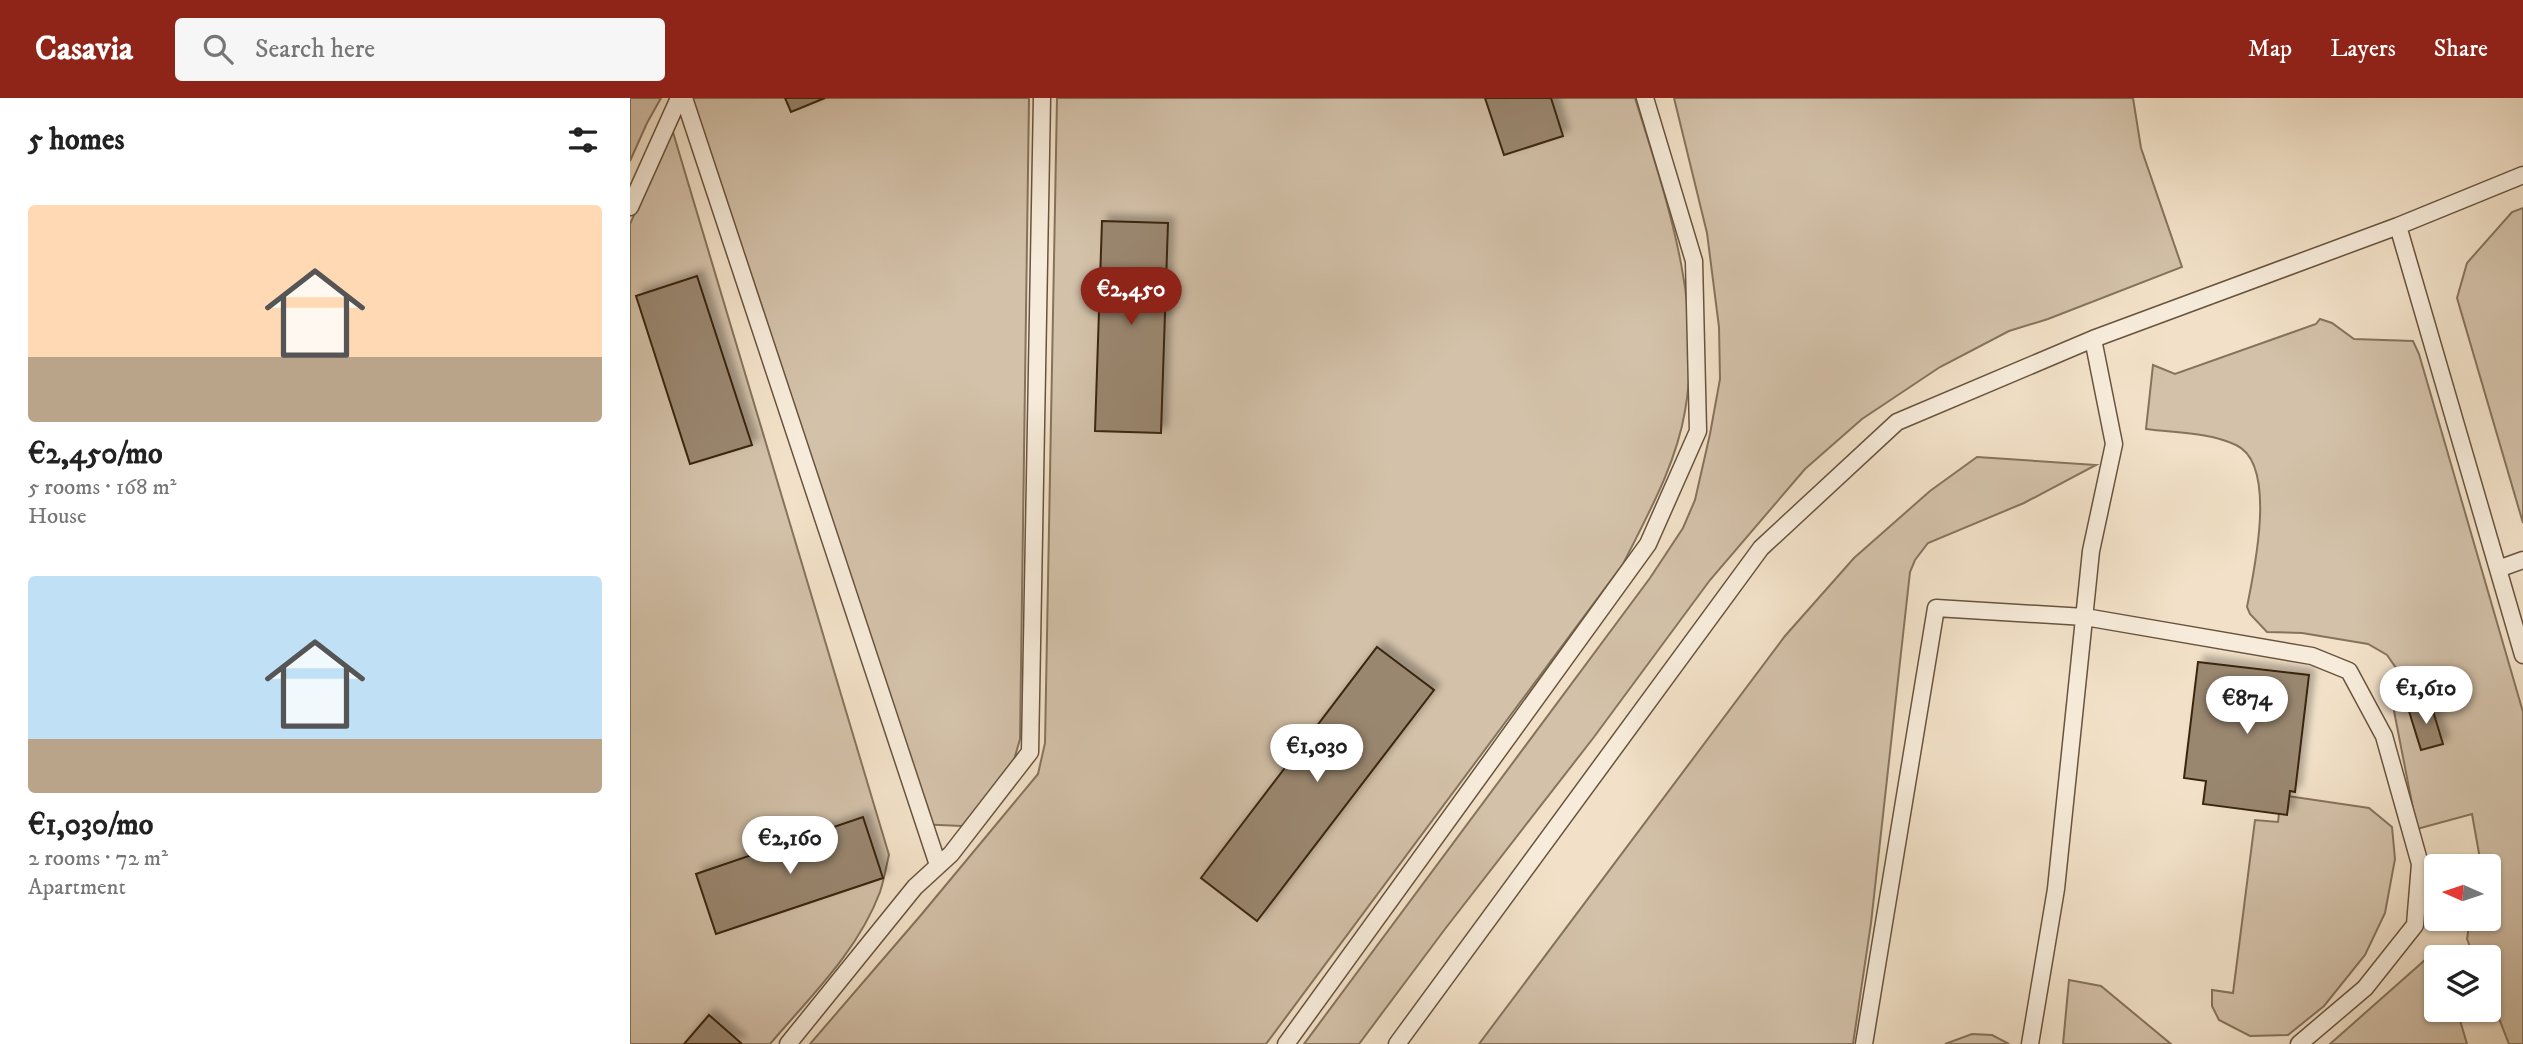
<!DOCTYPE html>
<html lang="en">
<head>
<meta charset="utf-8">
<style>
	body { margin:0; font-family:"IM FELL DW Pica",serif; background:#f6f6f6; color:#222; height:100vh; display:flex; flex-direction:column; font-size:26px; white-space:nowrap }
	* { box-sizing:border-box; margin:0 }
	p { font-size:23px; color:#767676 }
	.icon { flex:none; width:38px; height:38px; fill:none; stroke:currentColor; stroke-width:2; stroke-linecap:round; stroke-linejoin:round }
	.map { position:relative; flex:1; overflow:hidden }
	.sheet { display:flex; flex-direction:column; background:#fff; width:630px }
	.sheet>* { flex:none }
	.needle { width:46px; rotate:273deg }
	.controls { position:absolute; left:1794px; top:756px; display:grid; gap:14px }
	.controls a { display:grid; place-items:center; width:77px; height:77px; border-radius:7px; background:#fff; box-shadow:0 2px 5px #0004; font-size:35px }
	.price { position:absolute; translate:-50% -60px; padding:0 16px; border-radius:24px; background:#fff; color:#222; font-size:23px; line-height:46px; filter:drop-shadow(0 2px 4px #0008) }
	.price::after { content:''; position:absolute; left:50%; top:42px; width:21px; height:16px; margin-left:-10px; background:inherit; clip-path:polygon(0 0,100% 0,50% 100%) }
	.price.selected { background:#8f2418; color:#fff }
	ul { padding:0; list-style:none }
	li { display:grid; align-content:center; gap:14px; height:371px; padding:0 28px }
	li span { display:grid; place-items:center; height:217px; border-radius:7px; color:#555 }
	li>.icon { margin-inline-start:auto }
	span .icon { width:126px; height:126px; fill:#fffc; stroke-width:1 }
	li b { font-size:30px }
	h2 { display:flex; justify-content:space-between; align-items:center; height:84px; padding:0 28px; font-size:30px }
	header { display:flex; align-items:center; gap:42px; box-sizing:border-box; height:98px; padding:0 35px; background:#8f2418; color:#fff }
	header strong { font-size:33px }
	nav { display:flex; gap:38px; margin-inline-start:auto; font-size:24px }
	.search { width:490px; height:63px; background:#f6f6f6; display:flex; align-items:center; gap:18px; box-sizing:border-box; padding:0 24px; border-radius:7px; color:#767676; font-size:26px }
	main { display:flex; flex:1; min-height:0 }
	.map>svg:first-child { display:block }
</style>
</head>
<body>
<header>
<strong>Casavia</strong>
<div class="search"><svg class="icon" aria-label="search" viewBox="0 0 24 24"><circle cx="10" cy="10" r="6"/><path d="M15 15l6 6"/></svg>Search here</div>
<nav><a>Map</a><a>Layers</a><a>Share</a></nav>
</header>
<main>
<section class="sheet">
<h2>5 homes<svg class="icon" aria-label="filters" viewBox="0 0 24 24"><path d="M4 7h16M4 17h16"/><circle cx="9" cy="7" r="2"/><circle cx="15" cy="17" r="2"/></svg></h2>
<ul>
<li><span style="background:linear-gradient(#ffd9b3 70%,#b9a48a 0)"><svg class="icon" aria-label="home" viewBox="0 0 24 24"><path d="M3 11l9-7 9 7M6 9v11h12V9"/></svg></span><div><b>€2,450/mo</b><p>5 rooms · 168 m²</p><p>House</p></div></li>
<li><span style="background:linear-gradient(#bfe0f5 75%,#b9a48a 0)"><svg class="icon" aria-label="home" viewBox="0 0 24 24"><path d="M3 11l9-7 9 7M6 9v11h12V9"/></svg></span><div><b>€1,030/mo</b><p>2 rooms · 72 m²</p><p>Apartment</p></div></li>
</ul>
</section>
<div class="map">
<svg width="1893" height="946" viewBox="0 0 1893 946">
	<defs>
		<filter id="shadow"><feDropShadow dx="6" dy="-6" stdDeviation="3.5" flood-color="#0004"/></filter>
	</defs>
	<rect width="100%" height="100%" fill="#f2e1c8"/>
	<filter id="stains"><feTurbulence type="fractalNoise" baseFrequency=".00286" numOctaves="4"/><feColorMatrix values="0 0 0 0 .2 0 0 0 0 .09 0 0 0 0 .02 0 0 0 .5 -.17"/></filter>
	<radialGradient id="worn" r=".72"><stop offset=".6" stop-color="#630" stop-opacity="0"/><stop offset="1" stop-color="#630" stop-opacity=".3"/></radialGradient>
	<path fill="#d3c1a9" stroke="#86735c" stroke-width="2" d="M 0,0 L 31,0 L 17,25 L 0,63 Z
		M 59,0 L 399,0 L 390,641 L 382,669 L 332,728 L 286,726 Z
		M 427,0 L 1005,0 C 1036,100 1074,207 1055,313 C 1046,367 1017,418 993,466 L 636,946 L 180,946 L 291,817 L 408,676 L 415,645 Z
		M 1044,0 L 1503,0 L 1511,50 L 1552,169 L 1418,221 L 1379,233 L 1310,269 L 1232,321 L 1175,371 L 1080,482 L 964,639 L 815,831 L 729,946 L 674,946 L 1020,480 L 1053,430 L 1065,402 L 1080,336 L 1090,281 L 1089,229 L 1077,135 Z
		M 42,31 L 259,757 C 256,769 254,782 250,794 C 228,853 180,899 140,946 L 0,946 L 0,126 Z
		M 1893,110 L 1893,425 L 1827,200 L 1837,165 L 1882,114 Z
		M 1690,221 L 1702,225 L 1724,241 L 1783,243 L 1789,256 L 1893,614 L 1893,946 L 1879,946 L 1859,895 L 1858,859 L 1844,859 L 1837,841 L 1840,821 L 1858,821 L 1858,768 L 1848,768 L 1850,761 L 1842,716 L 1787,731 L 1764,613 L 1771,587 L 1766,570 L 1757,557 L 1738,546 L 1672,535 L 1637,534 L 1620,516 L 1617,509 C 1624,473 1648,366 1606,347 C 1579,334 1545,335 1516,331 L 1523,267 L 1545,276 L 1686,226 Z
		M 1347,359 L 1466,367 L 1394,405 L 1298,445 L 1285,462 L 1280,474 L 1241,825 L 1223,946 L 849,946 L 1155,538 L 1224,460 L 1300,393 Z
		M 1651,697 L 1739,710 L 1762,729 L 1765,761 L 1755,815 L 1735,857 L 1694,908 L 1658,937 L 1620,938 L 1589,922 L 1582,908 L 1582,892 L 1603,895 L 1625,722 L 1648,724 Z
		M 1804,854 L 1806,859 L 1806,912 L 1827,912 L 1837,946 L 1700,946 Z
		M 1439,882 L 1471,888 L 1541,946 L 1433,946 Z
		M 1342,936 L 1362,937 L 1379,946 L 1315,946 Z"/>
	<path fill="#9a8770" stroke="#3a2510" stroke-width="2" filter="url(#shadow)" d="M 155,0 L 195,0 L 161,14 Z
		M 855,0 L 921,0 L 933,38 L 874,57 Z
		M 472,123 L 538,125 L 531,335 L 465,333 Z
		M 67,178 L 122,347 L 60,366 L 6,198 Z
		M 747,549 L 804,592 L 627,823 L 571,780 Z
		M 1568,564 L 1679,577 L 1665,694 L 1660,693 L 1657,717 L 1573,706 L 1576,683 L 1554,680 Z
		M 1800,603 L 1813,646 L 1791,652 L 1778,610 Z
		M 233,719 L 253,780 L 86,836 L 66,776 Z
		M 79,917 L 111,945 L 110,946 L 54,946 Z"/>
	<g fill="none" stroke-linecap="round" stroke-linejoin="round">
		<g stroke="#68543e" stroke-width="19">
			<path id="lane" d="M 54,0 L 308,767
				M 0,109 L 49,0
				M 1768,128 L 1893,557
				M 1868,471 L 1893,462
				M 158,946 L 285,789 L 321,756 L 400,654 L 412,0
				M 656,946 L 1018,446 L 1068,333 L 1064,163 L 1015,0
				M 767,946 L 1131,450 L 1267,324 L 1463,241 L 1768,128 L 1893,77
				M 1234,946 L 1306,510 L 1455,519 L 1682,558 L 1719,573 L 1754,638 L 1790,766 L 1785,827 L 1735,890 L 1669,946
				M 1400,946 L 1426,791 L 1461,453 L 1484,346 L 1463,241"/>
		</g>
		<use href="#lane" stroke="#f7ecdb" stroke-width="16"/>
	</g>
	<rect width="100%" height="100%" filter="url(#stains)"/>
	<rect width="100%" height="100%" fill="url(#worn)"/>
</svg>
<div class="controls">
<a><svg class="needle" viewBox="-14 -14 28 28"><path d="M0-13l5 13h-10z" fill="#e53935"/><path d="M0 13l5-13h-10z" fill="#767676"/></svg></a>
<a><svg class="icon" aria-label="layers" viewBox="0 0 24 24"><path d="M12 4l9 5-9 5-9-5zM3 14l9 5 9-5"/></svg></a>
</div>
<b class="price selected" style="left:501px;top:229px">€2,450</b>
<b class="price" style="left:1796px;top:628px">€1,610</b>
<b class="price" style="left:1617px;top:638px">€874</b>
<b class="price" style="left:687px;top:686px">€1,030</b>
<b class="price" style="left:160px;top:778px">€2,160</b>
</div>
</main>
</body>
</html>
